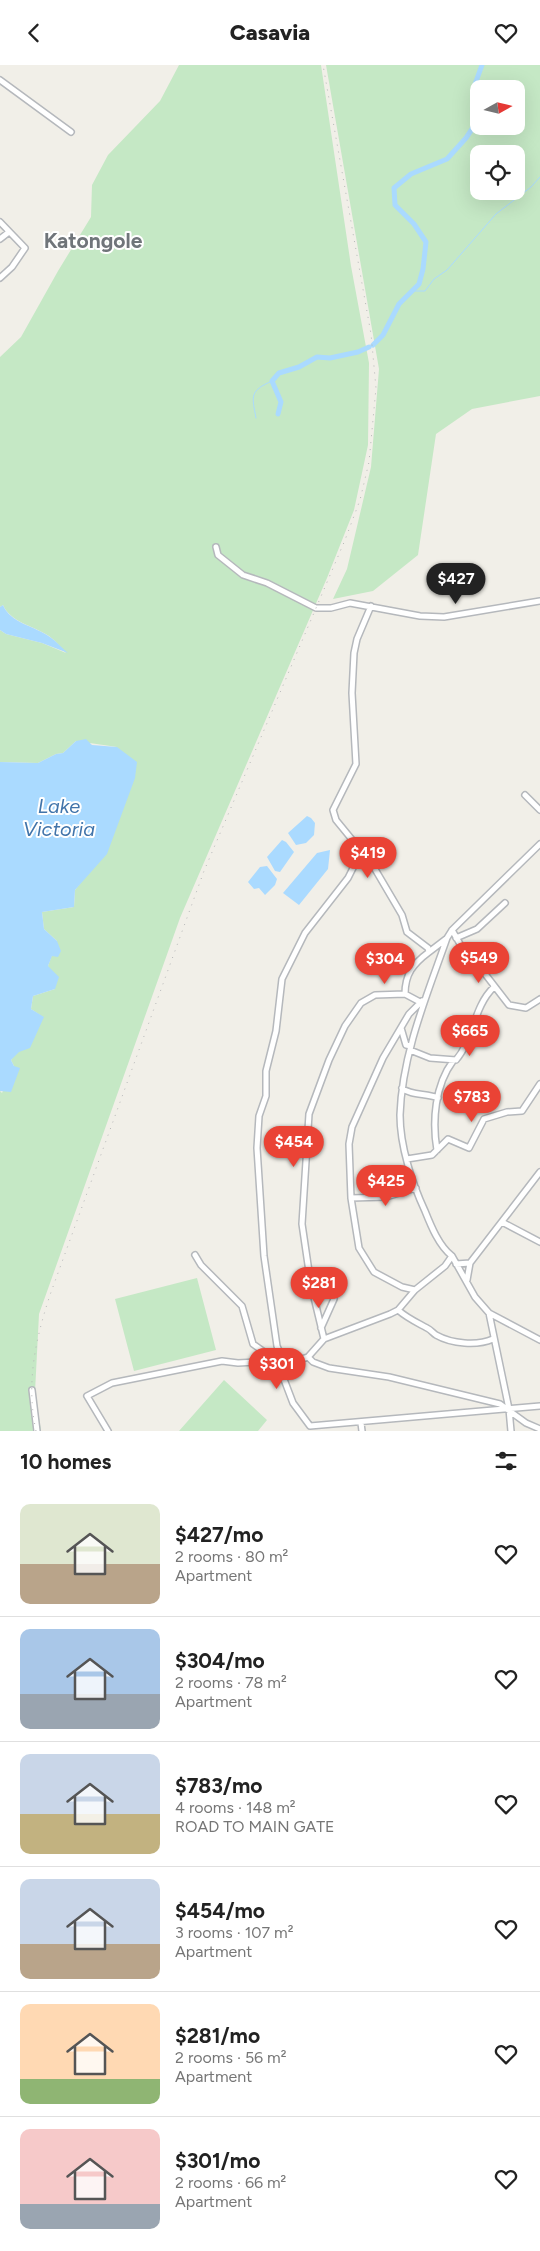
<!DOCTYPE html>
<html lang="en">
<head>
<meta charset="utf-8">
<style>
	body { margin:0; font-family:Figtree,sans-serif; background:#f2f2f2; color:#222; height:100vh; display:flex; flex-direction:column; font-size:19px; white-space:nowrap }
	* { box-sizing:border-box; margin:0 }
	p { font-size:16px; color:#767676 }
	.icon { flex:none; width:28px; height:28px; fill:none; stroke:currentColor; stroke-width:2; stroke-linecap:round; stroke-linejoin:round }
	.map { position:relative; height:1366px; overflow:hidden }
	.details { display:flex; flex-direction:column; background:#fff; flex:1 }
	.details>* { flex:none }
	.needle { width:32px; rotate:82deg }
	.controls { position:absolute; left:470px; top:15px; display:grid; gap:10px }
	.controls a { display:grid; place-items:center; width:55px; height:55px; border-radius:10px; background:#fff; box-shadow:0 5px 20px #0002; font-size:25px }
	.price { position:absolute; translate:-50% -42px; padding:0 11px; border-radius:18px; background:#ea4335; color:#fff; font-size:16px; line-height:32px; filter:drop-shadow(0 1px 2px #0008) }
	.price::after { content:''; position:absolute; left:50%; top:30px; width:15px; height:11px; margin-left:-8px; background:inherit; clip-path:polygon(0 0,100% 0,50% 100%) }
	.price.current { background:#222; color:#fff }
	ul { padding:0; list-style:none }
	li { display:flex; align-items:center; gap:15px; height:125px; padding:0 20px }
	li+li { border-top:1px solid #e0e0e0 }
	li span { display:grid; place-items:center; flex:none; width:140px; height:100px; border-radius:10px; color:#555 }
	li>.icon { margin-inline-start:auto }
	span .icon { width:60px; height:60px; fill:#fffc; stroke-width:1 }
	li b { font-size:21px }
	h2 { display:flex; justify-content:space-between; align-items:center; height:60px; padding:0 20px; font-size:21px }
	header { display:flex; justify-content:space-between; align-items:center; height:65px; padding:0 20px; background:#fff; font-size:22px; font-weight:800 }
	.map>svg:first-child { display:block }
</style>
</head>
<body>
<header><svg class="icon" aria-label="back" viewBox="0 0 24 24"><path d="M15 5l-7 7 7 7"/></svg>Casavia<svg class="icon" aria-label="heart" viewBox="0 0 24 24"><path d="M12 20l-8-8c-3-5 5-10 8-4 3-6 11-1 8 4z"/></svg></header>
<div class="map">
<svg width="540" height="1366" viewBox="0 0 540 1366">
	<rect width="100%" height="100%" fill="#f1efe8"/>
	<path fill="#c5e8c5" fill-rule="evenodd" d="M 179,0 L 321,0 L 351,201 L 369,298 L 368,380 L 354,445 L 327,513 L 180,853 L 39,1249 L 35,1327 L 41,1366 L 0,1366 L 0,1026 L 2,1028 L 14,1001 L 11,995 L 43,952 L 31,944 L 33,931 L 55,924 L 48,901 L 57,876 L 44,864 L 42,847 L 74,842 L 75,825 L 86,811 L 117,682 L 76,676 L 63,688 L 56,689 L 38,698 L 0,697 L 0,565 L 6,569 L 42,578 L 66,588 C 60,582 55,575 49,571 C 34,561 10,557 3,540 L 0,542 L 0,292 L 21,272 L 58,206 L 91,152 L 92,120 L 108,90 L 160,36 Z
		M 326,0 L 540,0 L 540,331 L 472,344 L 436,369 L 418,490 L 373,526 L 333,534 L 347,504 L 371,402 L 379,304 ZM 479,24 L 516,24 L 516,61 L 479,61 ZM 479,89 L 516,89 L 516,126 L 479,126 Z
		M 197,1213 L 216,1285 L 134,1306 L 115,1234 Z
		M 224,1315 L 267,1355 L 258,1366 L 179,1366 Z"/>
	<path fill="#aadaff" d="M 3,540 C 10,558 35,561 50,572 C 56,576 62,583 68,588 L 42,578 L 6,569 L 0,565 L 0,542 Z
		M 86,674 L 92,680 L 117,682 L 137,697 L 135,713 L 107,789 L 75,825 L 74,842 L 42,847 L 44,864 L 57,876 L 61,886 L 58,892 L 52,891 L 48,901 L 59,912 L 55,924 L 33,931 L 31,944 L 44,952 L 30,983 L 19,987 L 11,995 L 14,1001 L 20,1003 L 11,1027 L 0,1026 L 0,697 L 38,698 L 56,689 L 63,688 L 76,676 Z
		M 307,751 L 311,753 L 315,758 L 314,770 L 306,778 L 296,780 L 288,768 Z
		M 282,775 L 286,777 L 294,787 L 280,807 L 275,806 L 267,792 Z
		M 330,785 L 328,804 L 299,840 L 283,828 L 317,788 Z
		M 267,801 L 277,814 L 275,820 L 265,830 L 259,823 L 254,824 L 248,817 L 260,802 Z"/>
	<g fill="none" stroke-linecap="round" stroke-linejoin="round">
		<path stroke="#aadaff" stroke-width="1" d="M 412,226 L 425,226 L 434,214 L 447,205 L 496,149 L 531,122 L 540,112
			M 256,353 C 252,331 249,326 272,316"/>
		<path stroke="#aadaff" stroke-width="5" d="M 373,280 L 383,270 L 399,239 L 419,219 L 423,204 L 426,177 L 414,159 L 395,140 L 394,123 L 411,109 L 447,94 L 466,73 L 476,58 L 474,22 L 482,0
			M 278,349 L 281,337 L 272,316 L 279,308 L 299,302 L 317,292 L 330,293 L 358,287 L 369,282"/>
		<g stroke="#b5b8bc" stroke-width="8">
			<path id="street" d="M 0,15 L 71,67
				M 0,157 L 25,183 L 12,202 L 0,213
				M 0,174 L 9,167
				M 216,482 L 218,490 L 243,510 L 267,518 L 316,543 L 331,543 L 350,538 L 420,551 L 444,552 L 540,536
				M 371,541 L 357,574 L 354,588 L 352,628 L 356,699 L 333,745 L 336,755 L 372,799 L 402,850 L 407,867 L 428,883 L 429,887 L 446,874
				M 525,730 L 540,745
				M 452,865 L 464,886 L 472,892 L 509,940 L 526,943 L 540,934
				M 456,873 L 477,864 L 505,838
				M 405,929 C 405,909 413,899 429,887
				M 422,936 L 409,949 L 383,993 L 352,1062 L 349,1079 L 351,1133 L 359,1183 L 374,1207 L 402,1222 L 415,1225 L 445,1201 L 452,1191
				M 401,963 L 406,980 L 411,981
				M 410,985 L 430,993 L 456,995 C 474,974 473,942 494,922
				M 402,1023 C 411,1031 427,1028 438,1033
				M 437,1085 C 432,1056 435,1020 453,996
				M 407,1094 L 432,1090 L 448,1074 L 469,1083 L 484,1054 L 507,1047 L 522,1046 L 540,1019
				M 351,1133 L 386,1132 L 416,1123
				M 502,1157 L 540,1177
				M 195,1190 L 201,1200 L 242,1241 L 253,1279 L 277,1296 L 293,1338 L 310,1361 L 540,1341
				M 456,1199 L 470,1198 L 540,1107
				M 467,1215 L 470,1198
				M 398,1245 L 415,1225
				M 489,1248 L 540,1275
				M 321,1263 L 334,1234
				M 324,1274 L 311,1220 L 302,1159 L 309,1049 L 329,995 L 345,961 L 361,938 L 375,930 L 405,929 L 420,937
				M 493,1274 C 477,1281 452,1279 436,1270 C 433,1268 431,1265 427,1263 C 416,1257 407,1253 398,1245 L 390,1249 L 324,1274 L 308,1292 L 313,1297 L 329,1303 L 389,1312 L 500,1339 L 526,1358 L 540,1364
				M 308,1292 C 297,1297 281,1294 277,1281 L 264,1191 L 257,1083 L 259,1051 L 266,1031 L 266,1006 L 276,966 L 282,914 L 305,868 L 348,813 L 355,799 L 359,783
				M 32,1325 L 37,1366
				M 361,1358 L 362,1366
				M 108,1366 L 87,1331 L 112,1318 L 222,1296 L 238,1298 L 277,1296 L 283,1290
				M 511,1366 L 509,1344 L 489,1248 L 475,1232 L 452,1191 C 439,1181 431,1161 425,1146 C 412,1118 400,1081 400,1050 C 402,989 427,930 447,873 L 452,865 L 540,779"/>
		</g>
		<use href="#street" stroke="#fff" stroke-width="5"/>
		<path stroke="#b6b7b8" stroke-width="1" stroke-dasharray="1 6" stroke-linecap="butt" d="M 36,1366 C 26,1318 35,1276 50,1230 L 204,806 L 345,475 L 360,435 L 369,397 L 376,323 L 371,269 L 323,0"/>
	</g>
	<g text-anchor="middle" stroke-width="4" stroke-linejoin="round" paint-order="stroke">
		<g font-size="20" font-style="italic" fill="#4174aa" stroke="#fff">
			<text x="59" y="748">Lake<tspan x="59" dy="23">Victoria</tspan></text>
		</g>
		<g font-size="21" font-weight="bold" fill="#70757a" stroke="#fff">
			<text x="93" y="183">Katongole</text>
		</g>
	</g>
</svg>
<div class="controls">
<a><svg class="needle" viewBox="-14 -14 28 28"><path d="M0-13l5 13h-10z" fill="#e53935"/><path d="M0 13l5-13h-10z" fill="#767676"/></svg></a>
<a><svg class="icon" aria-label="locate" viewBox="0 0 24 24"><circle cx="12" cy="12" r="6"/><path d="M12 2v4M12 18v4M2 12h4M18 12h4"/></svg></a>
</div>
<b class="price current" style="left:456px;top:540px">$427</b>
<b class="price" style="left:368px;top:814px">$419</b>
<b class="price" style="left:479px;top:919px">$549</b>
<b class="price" style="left:385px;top:920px">$304</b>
<b class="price" style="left:470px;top:992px">$665</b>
<b class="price" style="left:472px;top:1058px">$783</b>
<b class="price" style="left:294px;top:1103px">$454</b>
<b class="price" style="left:386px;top:1142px">$425</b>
<b class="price" style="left:319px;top:1244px">$281</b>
<b class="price" style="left:277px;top:1325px">$301</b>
</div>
<section class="details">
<h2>10 homes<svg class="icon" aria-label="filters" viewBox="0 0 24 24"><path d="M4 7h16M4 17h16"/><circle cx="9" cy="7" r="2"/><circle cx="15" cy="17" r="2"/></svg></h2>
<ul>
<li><span style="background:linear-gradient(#dfe7d0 60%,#b9a48a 0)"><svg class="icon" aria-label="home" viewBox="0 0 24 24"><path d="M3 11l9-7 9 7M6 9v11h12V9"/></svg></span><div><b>$427/mo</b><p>2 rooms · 80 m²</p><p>Apartment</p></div><svg class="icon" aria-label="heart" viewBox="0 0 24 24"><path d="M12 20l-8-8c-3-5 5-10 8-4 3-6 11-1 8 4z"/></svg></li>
<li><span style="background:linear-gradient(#a9c7e8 65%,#9aa5b1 0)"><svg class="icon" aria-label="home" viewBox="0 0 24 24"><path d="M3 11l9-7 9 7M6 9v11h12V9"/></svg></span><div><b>$304/mo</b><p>2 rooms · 78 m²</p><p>Apartment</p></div><svg class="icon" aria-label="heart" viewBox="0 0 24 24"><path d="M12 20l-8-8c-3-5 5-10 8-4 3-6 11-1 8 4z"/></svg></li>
<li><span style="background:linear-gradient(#c9d6e8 60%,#c2b280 0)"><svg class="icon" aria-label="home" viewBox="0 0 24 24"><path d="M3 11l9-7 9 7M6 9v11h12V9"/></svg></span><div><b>$783/mo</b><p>4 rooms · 148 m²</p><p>ROAD TO MAIN GATE</p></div><svg class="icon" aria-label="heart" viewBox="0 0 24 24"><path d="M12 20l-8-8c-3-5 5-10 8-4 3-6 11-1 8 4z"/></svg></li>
<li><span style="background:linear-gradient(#c9d6e8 65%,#b9a48a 0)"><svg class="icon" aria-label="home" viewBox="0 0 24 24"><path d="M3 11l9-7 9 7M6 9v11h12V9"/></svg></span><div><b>$454/mo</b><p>3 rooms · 107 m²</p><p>Apartment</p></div><svg class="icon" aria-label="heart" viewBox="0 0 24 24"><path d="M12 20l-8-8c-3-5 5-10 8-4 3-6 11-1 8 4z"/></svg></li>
<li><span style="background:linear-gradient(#ffd9b3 75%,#8fb573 0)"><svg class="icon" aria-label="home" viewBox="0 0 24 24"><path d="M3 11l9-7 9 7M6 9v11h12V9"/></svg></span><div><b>$281/mo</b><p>2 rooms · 56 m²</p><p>Apartment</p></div><svg class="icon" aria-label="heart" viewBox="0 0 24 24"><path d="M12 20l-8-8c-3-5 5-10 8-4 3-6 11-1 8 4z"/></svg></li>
<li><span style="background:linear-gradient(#f6c9c9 75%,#9aa5b1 0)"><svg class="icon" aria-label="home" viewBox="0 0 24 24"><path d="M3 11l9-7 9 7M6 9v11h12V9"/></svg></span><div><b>$301/mo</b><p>2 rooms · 66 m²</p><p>Apartment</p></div><svg class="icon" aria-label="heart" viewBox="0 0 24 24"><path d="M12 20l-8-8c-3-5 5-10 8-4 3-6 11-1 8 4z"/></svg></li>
</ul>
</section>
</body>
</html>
